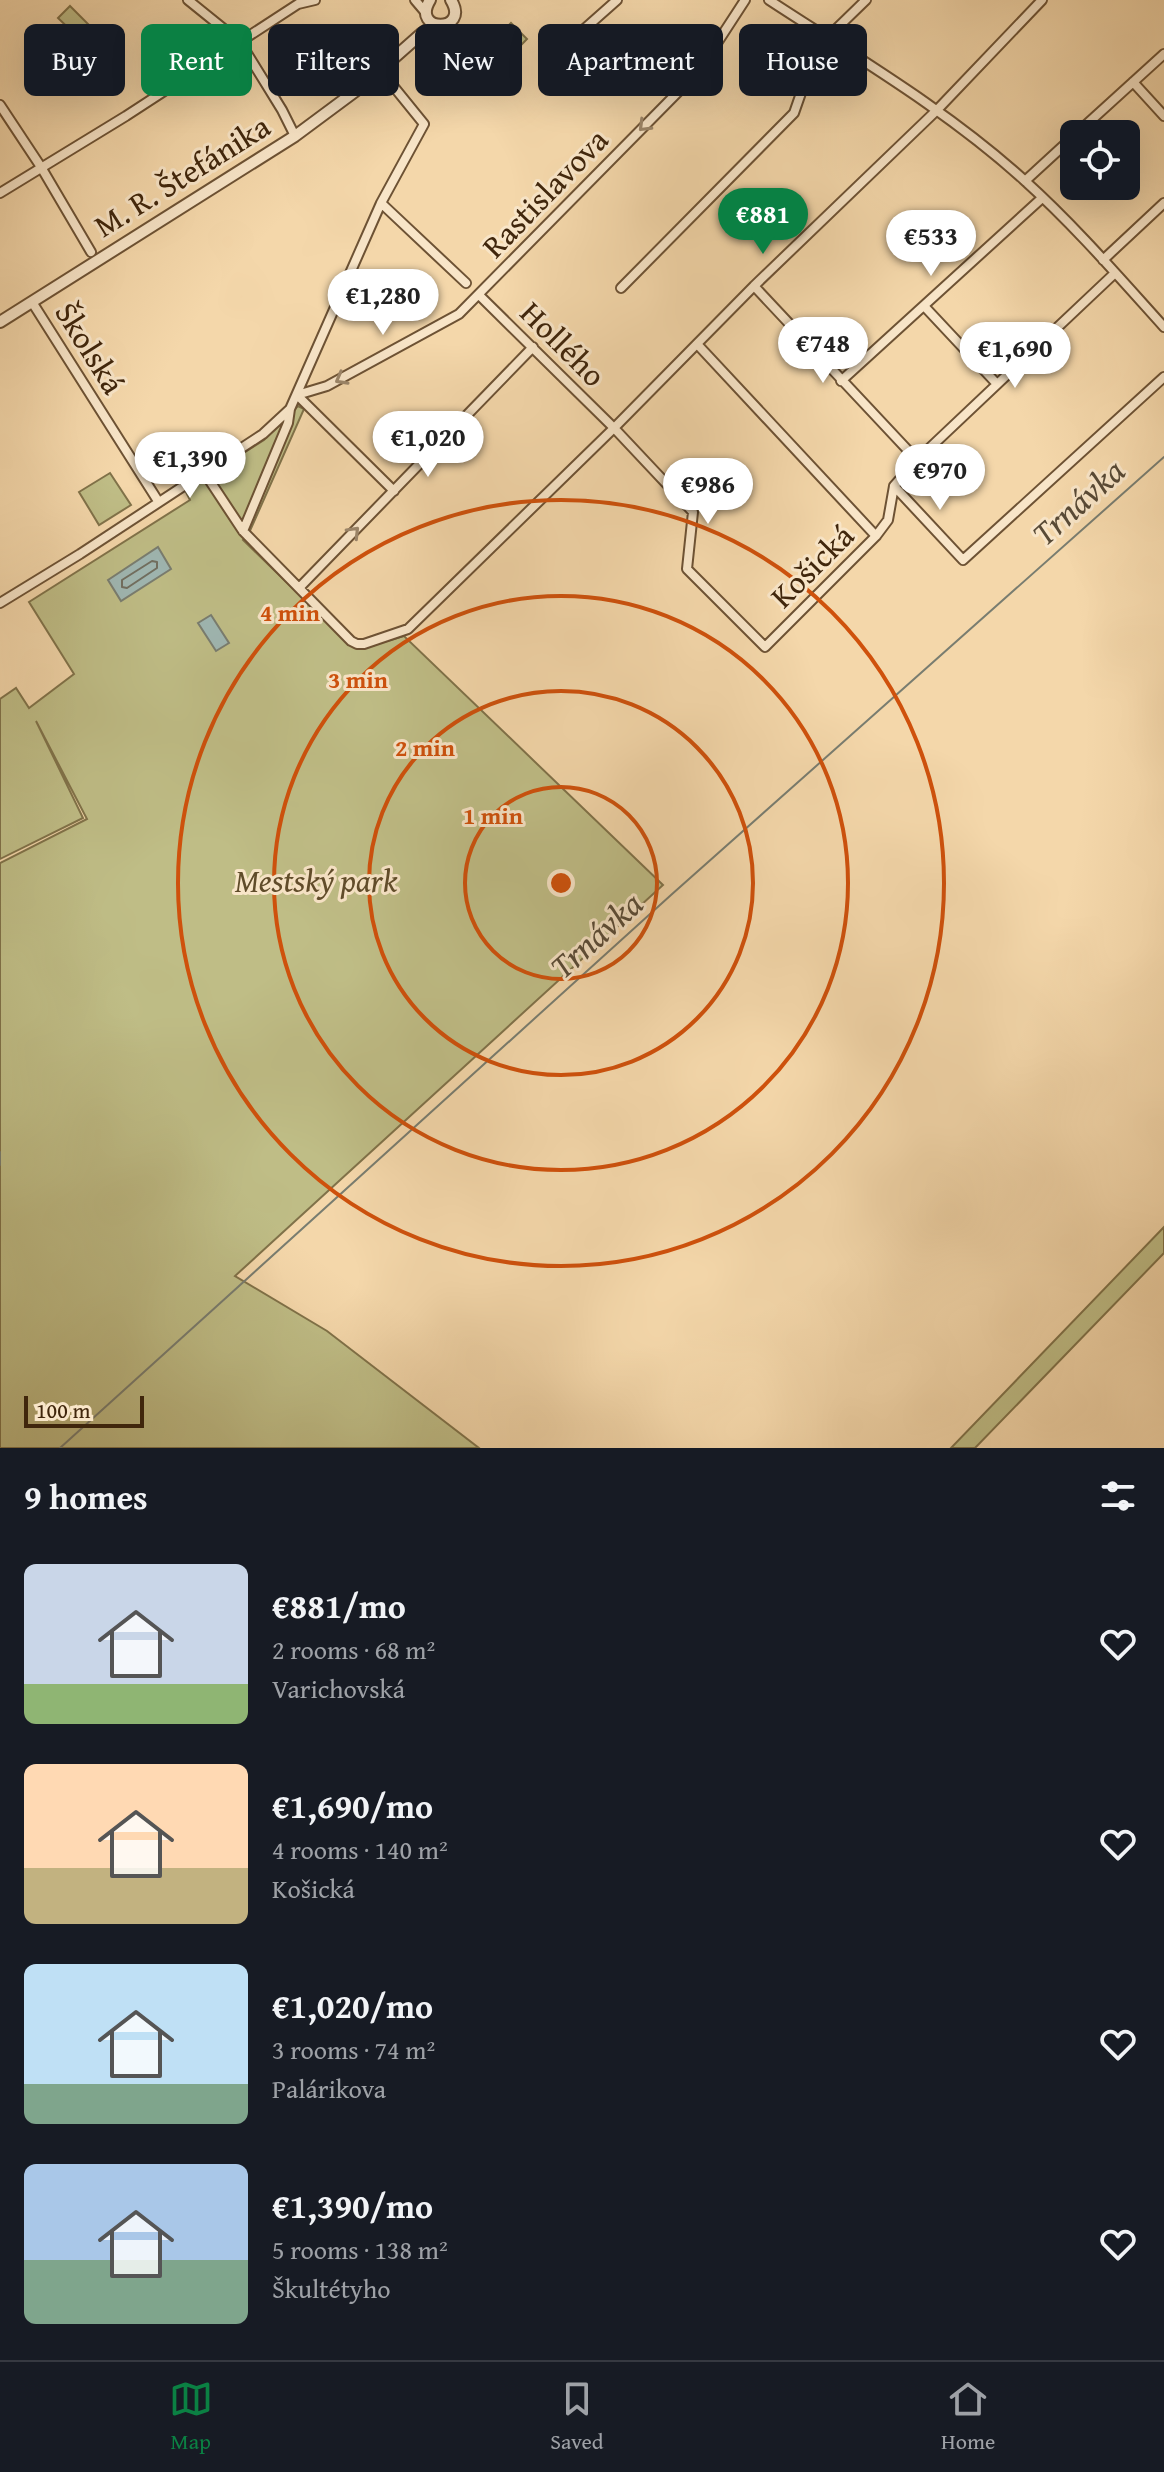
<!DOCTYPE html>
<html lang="en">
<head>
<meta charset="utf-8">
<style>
	body { margin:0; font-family:"Gentium Book Plus",serif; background:#242831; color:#f1f3f6; height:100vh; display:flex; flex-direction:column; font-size:30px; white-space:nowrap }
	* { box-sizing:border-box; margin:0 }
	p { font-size:26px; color:#9ea1a6 }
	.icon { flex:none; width:44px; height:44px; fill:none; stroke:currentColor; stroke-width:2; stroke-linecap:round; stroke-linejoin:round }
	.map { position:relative; height:1448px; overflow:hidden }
	.side { display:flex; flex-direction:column; background:#171b24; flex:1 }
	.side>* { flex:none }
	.banner { position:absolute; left:24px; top:24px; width:1116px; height:72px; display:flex; gap:16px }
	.buttons { position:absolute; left:1060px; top:120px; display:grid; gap:16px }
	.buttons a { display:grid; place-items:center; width:80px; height:80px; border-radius:12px; background:#171b24; box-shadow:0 8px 32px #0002; font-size:40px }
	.scale { position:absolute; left:24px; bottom:20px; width:120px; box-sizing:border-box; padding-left:8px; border:4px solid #40260c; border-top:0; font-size:22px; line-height:28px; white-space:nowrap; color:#40260c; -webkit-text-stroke:6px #f8e5c8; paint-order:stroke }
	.price { position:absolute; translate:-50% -68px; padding:0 18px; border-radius:28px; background:#fff; color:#222; font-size:26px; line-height:52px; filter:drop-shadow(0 2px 4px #0008) }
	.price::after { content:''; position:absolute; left:50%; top:48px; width:24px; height:18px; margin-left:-12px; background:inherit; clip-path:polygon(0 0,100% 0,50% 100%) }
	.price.active { background:#0b8043; color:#fff }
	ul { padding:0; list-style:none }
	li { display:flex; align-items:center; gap:24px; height:200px; padding:0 24px }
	li span { display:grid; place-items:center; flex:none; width:224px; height:160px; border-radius:12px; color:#555 }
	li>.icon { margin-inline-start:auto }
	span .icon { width:96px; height:96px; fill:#fffc; stroke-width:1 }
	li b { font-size:34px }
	h2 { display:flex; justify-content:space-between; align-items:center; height:96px; padding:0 24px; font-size:34px }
	.chip { padding:0 28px; border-radius:12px; background:#171b24; box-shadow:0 8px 32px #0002; font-size:28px; line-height:72px }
	.chip.active { background:#0b8043; color:#fff }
	.tab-bar { display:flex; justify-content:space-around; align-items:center; height:112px; border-top:2px solid #363941; background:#171b24; font-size:22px; color:#9ea1a6 }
	.tab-bar a { display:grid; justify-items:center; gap:4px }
	.tab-bar .active { color:#0b8043 }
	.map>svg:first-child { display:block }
</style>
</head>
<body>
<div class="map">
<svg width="1164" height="1448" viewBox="0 0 1164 1448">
	<rect width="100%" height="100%" fill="#f4d7aa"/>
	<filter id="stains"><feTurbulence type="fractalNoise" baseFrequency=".0025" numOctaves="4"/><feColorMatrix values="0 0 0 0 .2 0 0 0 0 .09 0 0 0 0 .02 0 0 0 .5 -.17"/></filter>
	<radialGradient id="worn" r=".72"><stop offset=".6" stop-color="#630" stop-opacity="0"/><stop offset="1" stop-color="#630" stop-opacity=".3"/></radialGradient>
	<path fill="#bfbd86" stroke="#807249" stroke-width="2" d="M 70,6 L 93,29 L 82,41 L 58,18 Z
		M 511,23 L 527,39 L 499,68 L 482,52 Z
		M 298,406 L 304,409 L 249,533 L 243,540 L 350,644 L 360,649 L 404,636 L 663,885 L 235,1276 L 327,1331 L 479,1448 L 0,1448 L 0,863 L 87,819 L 36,721 L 83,818 L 0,859 L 0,699 L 16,688 L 29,708 L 74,674 L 29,602 L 190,500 L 185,490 L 264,440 Z
		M 110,473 L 131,505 L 99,525 L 79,492 Z
		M 1164,1227 L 1164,1253 L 975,1448 L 951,1448 Z"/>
	<path fill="#9fb7b3" stroke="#797d70" stroke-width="2" d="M 158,547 L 171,569 L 121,601 L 108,580 Z
		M 211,615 L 229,643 L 216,651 L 198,623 Z"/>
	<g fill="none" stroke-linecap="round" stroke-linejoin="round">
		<path stroke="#706e60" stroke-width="2" d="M 152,561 L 157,562 L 157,568 L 127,588 L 122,587 L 122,580 Z"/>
		<path stroke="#797d70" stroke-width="2" d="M 0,1152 L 0,1165
			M 60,1448 L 671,895 L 1164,457"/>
		<g stroke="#6d5234" stroke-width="12">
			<path id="minor" d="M 188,0 L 240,42 L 282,110 L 295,136
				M 415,0 L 426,13
				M 769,0 C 856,57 947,110 1024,180 C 1074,225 1119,277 1164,327
				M 573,39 L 617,0
				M 1133,82 L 1164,116
				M 0,105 L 41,167 L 91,252
				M 1076,134 L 1164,54
				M 1025,181 L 1074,136
				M 0,193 L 126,116 L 298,4 L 315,0
				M 381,203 L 466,283
				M 1103,260 L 1164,203
				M 754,286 L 917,460
				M 621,288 L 794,113 L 815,53 L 824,36 L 833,32 L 866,0
				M 479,295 L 614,428 L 693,512 L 687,569 L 765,647 L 876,536 L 888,520 L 894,486 L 917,460 L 1115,273
				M 32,302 L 158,501
				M 924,306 L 997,384
				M 697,344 L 876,536
				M 841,381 L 1042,198
				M 297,395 L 327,386 L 459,314 L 681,89 L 706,60 L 745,0
				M 297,395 L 394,491
				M 204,472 L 243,531 L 351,641 L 357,644 L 364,644 L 408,629 L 614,428 L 754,286 L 937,110 L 1042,0
				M 894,486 L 963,560 L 1164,377
				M 243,531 L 288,423 L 290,409
				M 299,588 L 533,347
				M 0,603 L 80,554 L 263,434 L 290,409 L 381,203 L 424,124 L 381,71"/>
		</g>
		<g stroke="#6d5234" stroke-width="14">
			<path id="tertiary" d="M 430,0 C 410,33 471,33 451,0
				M 0,322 L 295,136 L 361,87 L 421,34 L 435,25"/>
		</g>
		<use href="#minor" stroke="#f8e5c8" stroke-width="8"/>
		<use href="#tertiary" stroke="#f8e5c8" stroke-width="10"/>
	</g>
	<defs><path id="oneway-chevron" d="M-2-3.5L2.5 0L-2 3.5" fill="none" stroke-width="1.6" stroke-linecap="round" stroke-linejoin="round" transform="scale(2)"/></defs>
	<g stroke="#9c866a">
		<use href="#oneway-chevron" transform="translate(644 126) rotate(135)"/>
		<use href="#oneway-chevron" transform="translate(341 379) rotate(151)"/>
		<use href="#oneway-chevron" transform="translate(354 532) rotate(-46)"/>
	</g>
	<g fill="none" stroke="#cf510c" stroke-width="4">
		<circle cx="561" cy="883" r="96"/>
		<circle cx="561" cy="883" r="192"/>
		<circle cx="561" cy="883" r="287"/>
		<circle cx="561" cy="883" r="383"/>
	</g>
	<g text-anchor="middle" stroke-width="6" stroke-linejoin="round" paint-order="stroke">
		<g font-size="32" fill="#40260c" stroke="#f8e5c8">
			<text transform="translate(182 176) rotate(-32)" y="11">M. R. Štefánika</text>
			<text transform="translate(545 193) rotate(-46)" y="11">Rastislavova</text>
			<text transform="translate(563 344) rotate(45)" y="11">Hollého</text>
			<text transform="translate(90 348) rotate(58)" y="11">Školská</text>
			<text transform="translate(812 566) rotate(-45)" y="11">Košická</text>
		</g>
		<g font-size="32" font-style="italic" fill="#604c2a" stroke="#f8e5c8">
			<text x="316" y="892">Mestský park</text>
		</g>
		<g font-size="34" font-style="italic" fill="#584a36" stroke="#f8e5c8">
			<text transform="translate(1078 502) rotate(-42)" y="12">Trnávka</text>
			<text transform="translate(596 935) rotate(-42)" y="12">Trnávka</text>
		</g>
	</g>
	<circle cx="561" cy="883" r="12" fill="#cf510c" stroke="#f8e5c8" stroke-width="4"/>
	<g font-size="24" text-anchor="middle" font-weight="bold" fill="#cf510c" stroke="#f8e5c8" stroke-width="6" stroke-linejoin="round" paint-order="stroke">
		<text x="290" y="621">4 min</text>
		<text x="358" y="688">3 min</text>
		<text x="425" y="756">2 min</text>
		<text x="493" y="824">1 min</text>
	</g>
	<rect width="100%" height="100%" filter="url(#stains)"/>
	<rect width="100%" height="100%" fill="url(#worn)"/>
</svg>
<div class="buttons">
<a><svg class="icon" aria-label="locate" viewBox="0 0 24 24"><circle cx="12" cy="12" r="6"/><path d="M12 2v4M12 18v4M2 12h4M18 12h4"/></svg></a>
</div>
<div class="scale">100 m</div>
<b class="price active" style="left:763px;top:256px">€881</b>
<b class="price" style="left:931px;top:278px">€533</b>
<b class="price" style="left:383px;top:337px">€1,280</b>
<b class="price" style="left:823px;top:385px">€748</b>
<b class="price" style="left:1015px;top:390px">€1,690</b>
<b class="price" style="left:428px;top:479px">€1,020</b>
<b class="price" style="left:190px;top:500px">€1,390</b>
<b class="price" style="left:940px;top:512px">€970</b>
<b class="price" style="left:708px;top:526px">€986</b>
<div class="banner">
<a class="chip">Buy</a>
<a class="chip active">Rent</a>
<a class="chip">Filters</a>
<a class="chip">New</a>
<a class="chip">Apartment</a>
<a class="chip">House</a>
</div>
</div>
<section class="side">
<h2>9 homes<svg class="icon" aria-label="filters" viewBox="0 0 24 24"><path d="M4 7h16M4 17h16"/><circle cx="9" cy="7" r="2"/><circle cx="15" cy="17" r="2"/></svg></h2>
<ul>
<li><span style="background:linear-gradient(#c9d6e8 75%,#8fb573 0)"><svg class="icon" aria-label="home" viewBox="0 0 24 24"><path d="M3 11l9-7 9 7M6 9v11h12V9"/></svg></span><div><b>€881/mo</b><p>2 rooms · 68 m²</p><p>Varichovská</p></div><svg class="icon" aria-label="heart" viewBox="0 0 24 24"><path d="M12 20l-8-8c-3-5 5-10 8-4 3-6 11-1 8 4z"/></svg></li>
<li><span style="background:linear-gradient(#ffd9b3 65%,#c2b280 0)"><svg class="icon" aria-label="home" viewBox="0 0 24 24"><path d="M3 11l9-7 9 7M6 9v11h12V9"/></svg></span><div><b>€1,690/mo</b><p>4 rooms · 140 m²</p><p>Košická</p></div><svg class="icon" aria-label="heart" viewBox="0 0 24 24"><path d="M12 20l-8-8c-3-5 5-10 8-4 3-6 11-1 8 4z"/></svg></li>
<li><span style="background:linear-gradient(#bfe0f5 75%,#7fa58c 0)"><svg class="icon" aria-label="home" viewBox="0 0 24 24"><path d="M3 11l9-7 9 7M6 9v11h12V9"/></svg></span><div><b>€1,020/mo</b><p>3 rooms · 74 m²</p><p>Palárikova</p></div><svg class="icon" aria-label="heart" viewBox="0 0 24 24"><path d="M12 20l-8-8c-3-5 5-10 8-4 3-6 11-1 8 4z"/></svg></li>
<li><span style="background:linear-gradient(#a9c7e8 60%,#7fa58c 0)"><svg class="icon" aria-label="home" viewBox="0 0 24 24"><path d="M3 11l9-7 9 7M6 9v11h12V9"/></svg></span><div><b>€1,390/mo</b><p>5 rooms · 138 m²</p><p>Škultétyho</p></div><svg class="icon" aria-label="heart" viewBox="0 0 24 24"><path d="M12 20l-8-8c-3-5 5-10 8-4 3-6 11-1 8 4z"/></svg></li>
</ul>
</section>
<nav class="tab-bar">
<a class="active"><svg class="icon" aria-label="map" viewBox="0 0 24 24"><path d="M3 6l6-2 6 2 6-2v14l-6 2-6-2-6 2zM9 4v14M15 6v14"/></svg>Map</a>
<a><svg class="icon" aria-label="saved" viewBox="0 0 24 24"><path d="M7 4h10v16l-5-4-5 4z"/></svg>Saved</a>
<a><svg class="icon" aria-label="home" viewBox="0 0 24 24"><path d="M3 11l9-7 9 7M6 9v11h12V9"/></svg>Home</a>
</nav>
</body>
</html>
